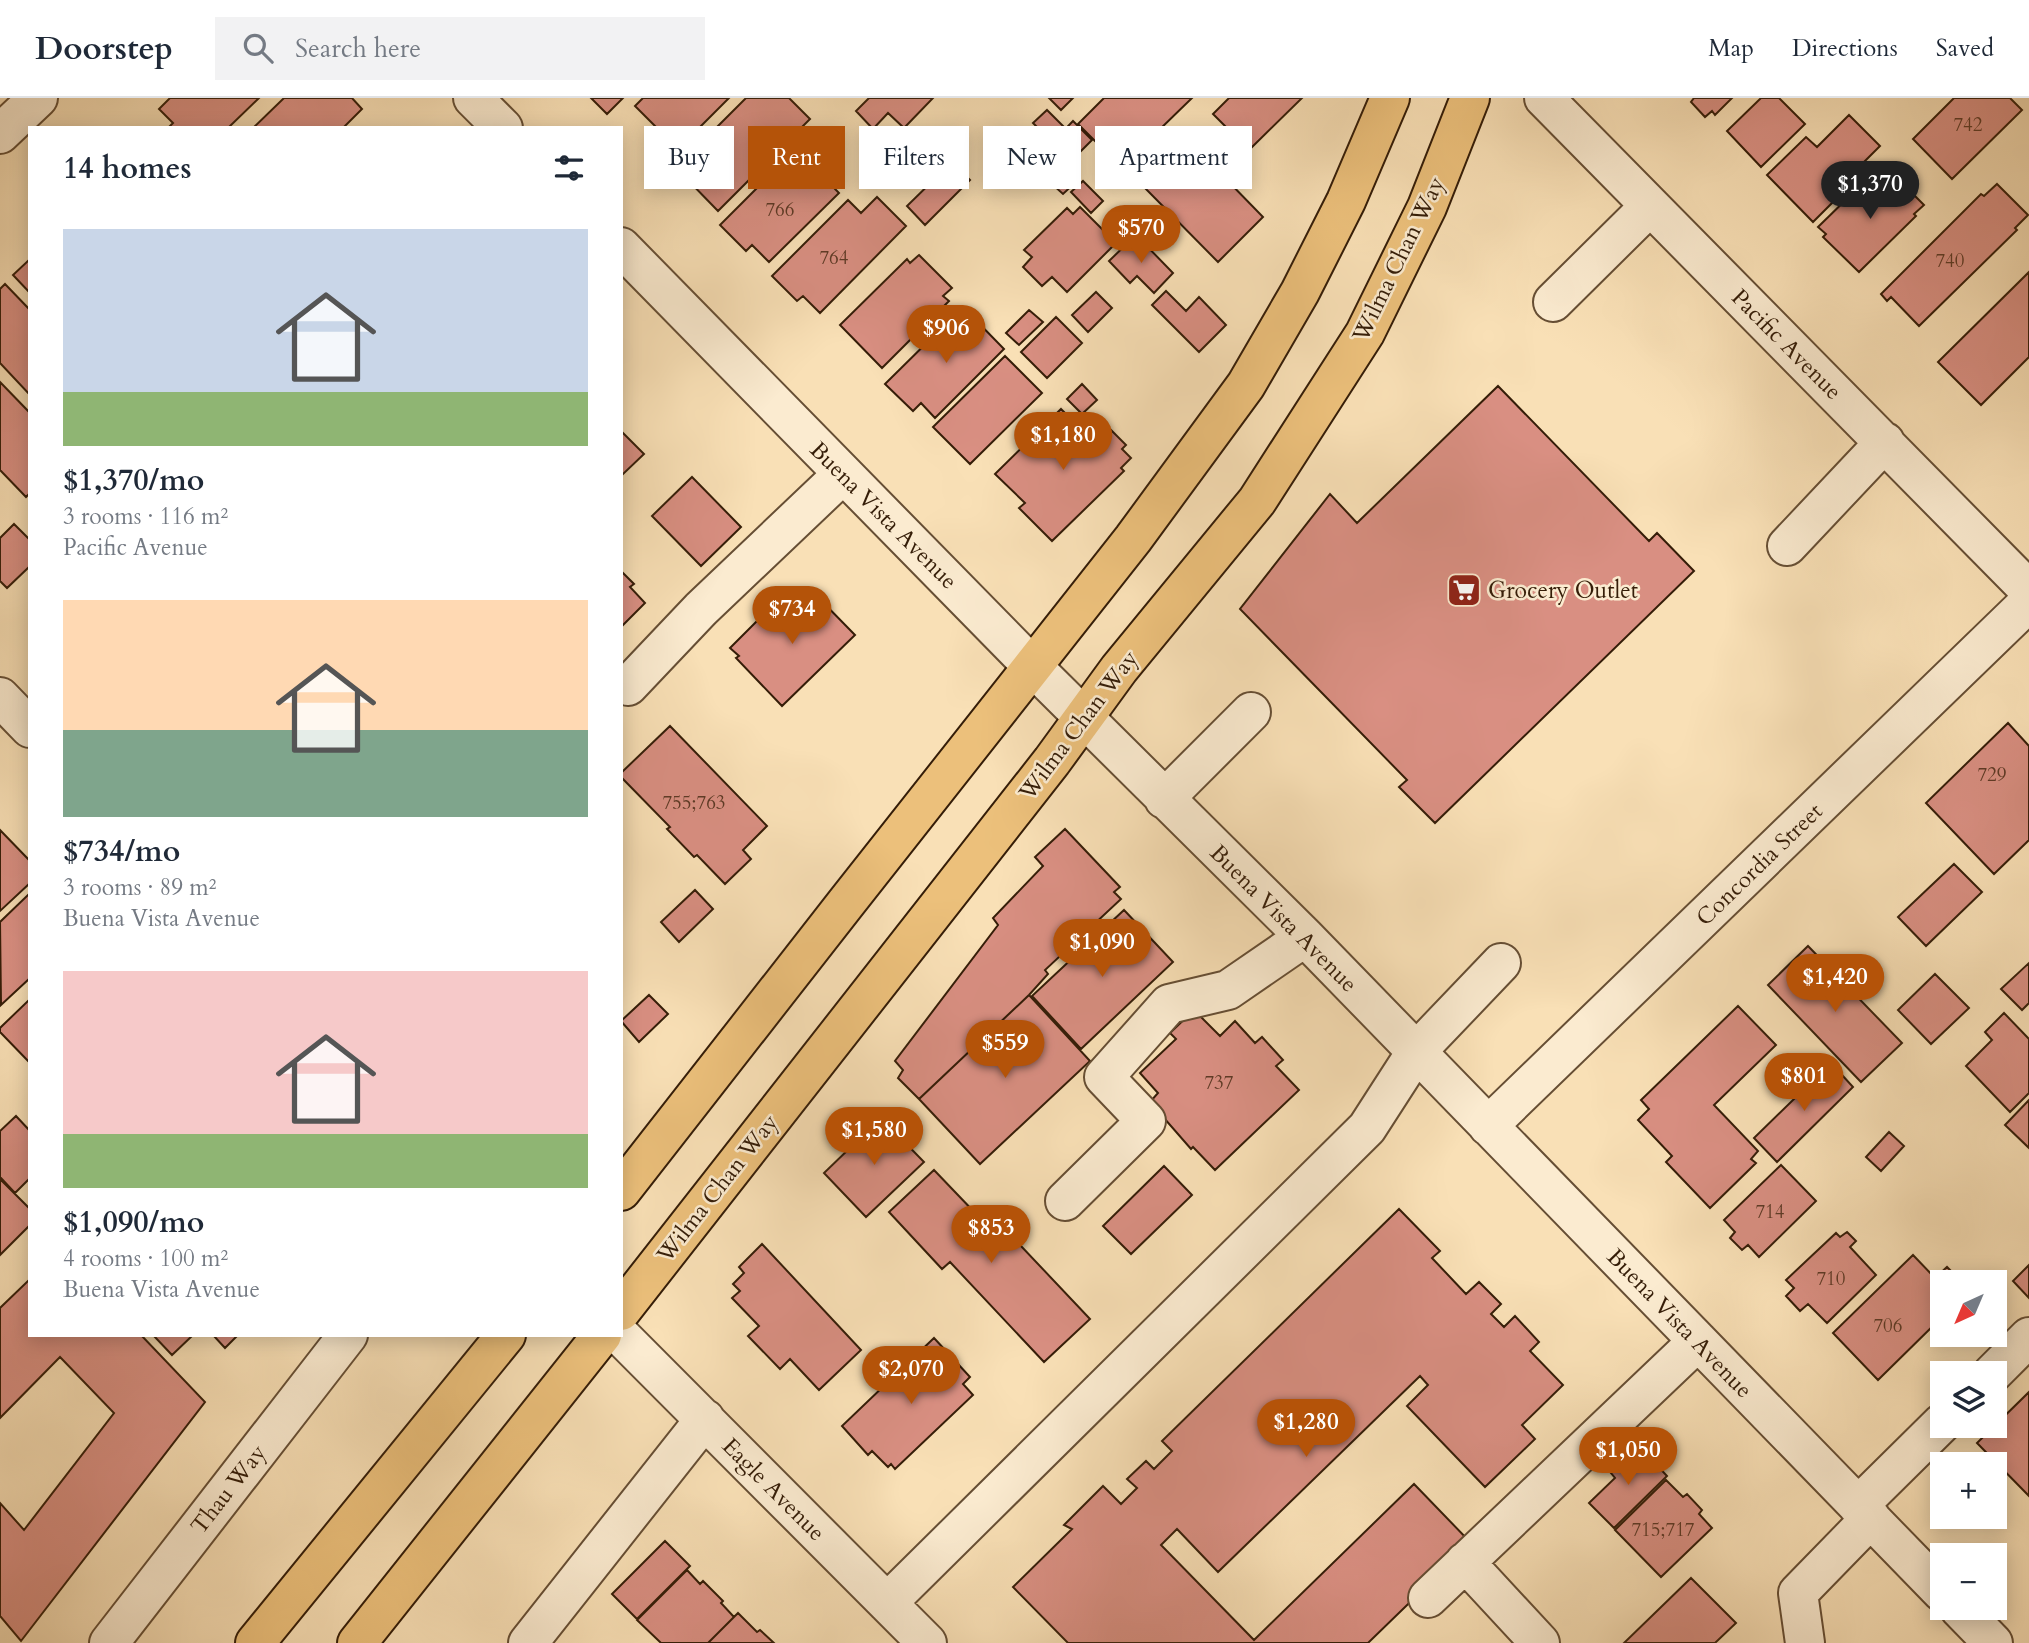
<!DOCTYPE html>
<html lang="en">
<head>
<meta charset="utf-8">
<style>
	body { margin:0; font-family:Cardo,serif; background:#f2f2f3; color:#1f2937; height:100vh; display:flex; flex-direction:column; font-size:26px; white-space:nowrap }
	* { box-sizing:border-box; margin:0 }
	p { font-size:23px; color:#747a83 }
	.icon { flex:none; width:38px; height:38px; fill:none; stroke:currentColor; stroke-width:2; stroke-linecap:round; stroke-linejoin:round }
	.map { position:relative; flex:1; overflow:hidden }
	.details { position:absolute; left:28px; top:28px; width:595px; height:1211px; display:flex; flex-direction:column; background:#fff; border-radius:0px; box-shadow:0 4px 18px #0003 }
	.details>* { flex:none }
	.guide { position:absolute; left:644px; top:28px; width:665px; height:63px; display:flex; gap:14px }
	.needle { width:46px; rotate:224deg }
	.controls { position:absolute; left:1930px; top:1172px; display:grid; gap:14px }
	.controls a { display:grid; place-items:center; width:77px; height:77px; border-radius:0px; background:#fff; box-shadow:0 4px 18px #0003; font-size:35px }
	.price { position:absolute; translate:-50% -60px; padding:0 16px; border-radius:24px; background:#b45309; color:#fff; font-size:23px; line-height:46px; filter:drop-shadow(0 2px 4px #0008) }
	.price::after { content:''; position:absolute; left:50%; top:42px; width:21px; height:16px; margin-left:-10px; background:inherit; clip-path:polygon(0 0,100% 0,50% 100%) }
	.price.active { background:#222; color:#fff }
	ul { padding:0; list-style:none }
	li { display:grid; align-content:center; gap:14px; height:371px; padding:0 35px }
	li span { display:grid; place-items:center; height:217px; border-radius:0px; color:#555 }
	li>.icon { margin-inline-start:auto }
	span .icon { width:126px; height:126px; fill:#fffc; stroke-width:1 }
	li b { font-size:30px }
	h2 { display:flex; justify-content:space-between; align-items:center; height:84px; padding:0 35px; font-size:30px }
	.pill { padding:0 24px; border-radius:0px; background:#fff; box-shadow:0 4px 18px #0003; font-size:24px; line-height:63px }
	.pill.active { background:#b45309; color:#fff }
	header { display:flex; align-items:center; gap:42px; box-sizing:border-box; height:98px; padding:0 35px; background:#fff; border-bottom:2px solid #e0e1e3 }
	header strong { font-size:33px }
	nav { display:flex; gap:38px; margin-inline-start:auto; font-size:24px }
	.search { width:490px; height:63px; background:#f2f2f3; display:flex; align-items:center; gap:18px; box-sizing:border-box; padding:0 24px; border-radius:0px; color:#747a83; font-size:26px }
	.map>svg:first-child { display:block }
</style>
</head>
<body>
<header>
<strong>Doorstep</strong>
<div class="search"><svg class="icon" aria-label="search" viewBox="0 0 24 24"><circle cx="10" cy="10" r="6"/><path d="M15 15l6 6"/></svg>Search here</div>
<nav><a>Map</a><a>Directions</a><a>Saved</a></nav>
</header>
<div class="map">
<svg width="2029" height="1545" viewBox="0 0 2029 1545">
	<rect width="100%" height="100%" fill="#f9e0b6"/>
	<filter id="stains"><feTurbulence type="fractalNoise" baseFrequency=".00286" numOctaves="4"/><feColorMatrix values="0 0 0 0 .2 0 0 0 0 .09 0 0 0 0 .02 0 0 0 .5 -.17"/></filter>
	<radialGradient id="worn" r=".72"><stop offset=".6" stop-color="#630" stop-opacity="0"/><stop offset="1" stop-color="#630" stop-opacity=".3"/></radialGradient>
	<path fill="#d98f82" stroke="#351d08" stroke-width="2" d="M 170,0 L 259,0 L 228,30 L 168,30 L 173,25 L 159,11 Z
		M 284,0 L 352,0 L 362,11 L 343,30 L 253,30 Z
		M 591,0 L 623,0 L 607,16 Z
		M 643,0 L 729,0 L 678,51 L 635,8 Z
		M 746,0 L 789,0 L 810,21 L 718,113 L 681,75 L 702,53 L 697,49 Z
		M 869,0 L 933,0 L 904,30 L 888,15 L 873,31 L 856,13 Z
		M 1049,0 L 1073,0 L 1061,12 Z
		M 1104,0 L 1192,0 L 1121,69 L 1078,26 Z
		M 1229,0 L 1302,0 L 1249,52 L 1213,16 Z
		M 1694,0 L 1732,0 L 1715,17 L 1712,13 L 1705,19 L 1691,4 Z
		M 1761,0 L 1779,0 L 1805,26 L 1761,69 L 1727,33 Z
		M 1954,0 L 2010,0 L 2022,12 L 1952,81 L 1913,41 Z
		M 1047,12 L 1063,28 L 1049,41 L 1033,25 Z
		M 1849,17 L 1880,48 L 1847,81 L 1852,85 L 1813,124 L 1767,77 L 1806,39 L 1817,49 Z
		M 1073,23 L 1092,42 L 1069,65 L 1050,47 Z
		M 1028,38 L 1061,71 L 1045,87 L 1012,55 Z
		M 1185,39 L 1263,119 L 1218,164 L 1140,85 Z
		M 796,51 L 839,95 L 769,164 L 752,147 L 746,153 L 720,127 Z
		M 952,64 L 970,82 L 925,127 L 907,108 Z
		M 1066,72 L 1077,83 L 1063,96 L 1052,86 Z
		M 1894,77 L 1924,107 L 1914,116 L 1916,118 L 1859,174 L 1823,139 L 1826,136 L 1818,129 L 1859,89 L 1866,96 L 1881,82 L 1884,85 Z
		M 1083,83 L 1103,103 L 1091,115 L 1071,94 Z
		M 1997,86 L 2028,117 L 2015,130 L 2017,132 L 1919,228 L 1891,199 L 1887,203 L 1881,196 L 1981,96 L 1984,98 Z
		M 877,99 L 906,128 L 820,215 L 803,198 L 797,203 L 772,178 L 848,102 L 861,115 Z
		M 1080,109 L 1116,145 L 1067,194 L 1052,179 L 1042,188 L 1023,169 L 1032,159 L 1024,152 L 1067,110 L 1073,116 Z
		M 1136,137 L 1173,175 L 1154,195 L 1137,178 L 1130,185 L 1109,163 Z
		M 919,157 L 952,190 L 943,198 L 949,203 L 882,270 L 840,227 L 907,161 L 910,165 Z
		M 30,161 L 30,195 L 13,177 Z
		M 2029,174 L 2029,259 L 1981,307 L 1938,264 Z
		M 5,186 L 30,212 L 30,297 L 0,265 L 0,191 Z
		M 1166,193 L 1186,213 L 1199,199 L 1226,227 L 1199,254 L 1152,207 Z
		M 1096,194 L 1112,210 L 1088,234 L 1072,217 Z
		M 963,209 L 1004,251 L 935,320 L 921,305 L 913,313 L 885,286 Z
		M 1029,212 L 1043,224 L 1019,247 L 1006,235 Z
		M 1056,219 L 1082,245 L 1047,280 L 1021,254 Z
		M 1005,258 L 1042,295 L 970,366 L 933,329 Z
		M 0,284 L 30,315 L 30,395 L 26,399 L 0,372 Z
		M 1082,286 L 1097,302 L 1082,316 L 1067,301 Z
		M 1498,288 L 1649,443 L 1657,435 L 1694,473 L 1435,725 L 1399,689 L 1407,682 L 1240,511 L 1330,396 L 1357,425 Z
		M 1061,311 L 1087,337 L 1101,322 L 1126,347 L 1122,351 L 1131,360 L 1121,370 L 1124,373 L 1052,443 L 1019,410 L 1025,405 L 995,376 Z
		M 621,333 L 644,356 L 621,378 Z
		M 692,379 L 741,429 L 701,468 L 652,418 Z
		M 14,426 L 30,442 L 30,468 L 7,490 L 0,483 L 0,440 Z
		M 621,473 L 634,486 L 630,489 L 645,505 L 621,529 Z
		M 809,490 L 855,537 L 782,608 L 736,560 L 739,558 L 730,550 L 759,521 L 764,527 L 774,517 L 778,521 Z
		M 2008,625 L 2029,648 L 2029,742 L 1994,776 L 1926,705 Z
		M 670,628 L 767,728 L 743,752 L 751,761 L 725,786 L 697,757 L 694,759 L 667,731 L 670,729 L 621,679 L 621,675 Z
		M 1065,731 L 1120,789 L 1114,794 L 1121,801 L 1045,872 L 1048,876 L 1029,897 L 919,1001 L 898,980 L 903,972 L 895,963 L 998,827 L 993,820 L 1043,768 L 1035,759 Z
		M 0,732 L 30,763 L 30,785 L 0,813 Z
		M 1954,766 L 1982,794 L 1926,848 L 1898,819 Z
		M 695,792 L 713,811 L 679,844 L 661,824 Z
		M 30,795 L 30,880 L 1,907 L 0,824 Z
		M 1124,812 L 1173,864 L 1081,951 L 1032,898 Z
		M 1808,848 L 1902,945 L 1861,984 L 1768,887 Z
		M 2029,865 L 2029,905 L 2022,912 L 2001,891 Z
		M 1935,876 L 1969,910 L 1931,946 L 1898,912 Z
		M 649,897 L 668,916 L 639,944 L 621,923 Z
		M 1029,897 L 1090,963 L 980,1066 L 919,1001 Z
		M 30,901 L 30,965 L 0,934 L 0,930 Z
		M 1738,908 L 1776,947 L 1714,1007 L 1758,1053 L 1751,1061 L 1756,1065 L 1710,1110 L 1666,1064 L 1672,1058 L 1638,1022 L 1649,1011 L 1641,1002 Z
		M 1194,912 L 1220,938 L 1235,923 L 1255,945 L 1262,939 L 1283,962 L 1276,968 L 1299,992 L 1215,1072 L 1193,1049 L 1191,1051 L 1150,1004 L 1158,995 L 1140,975 L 1176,941 L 1170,935 Z
		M 2004,915 L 2029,941 L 2029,995 L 2010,1014 L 1966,968 L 1992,942 L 1985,934 Z
		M 1831,965 L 1853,989 L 1777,1064 L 1754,1040 Z
		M 2029,1002 L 2029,1050 L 2005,1027 Z
		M 16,1018 L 30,1033 L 30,1080 L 15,1095 L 0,1079 L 0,1033 Z
		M 881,1020 L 924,1064 L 866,1119 L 824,1075 Z
		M 1889,1034 L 1904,1048 L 1881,1073 L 1866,1059 Z
		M 1781,1067 L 1816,1103 L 1759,1159 L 1748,1147 L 1742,1152 L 1730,1140 L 1735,1134 L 1724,1122 Z
		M 1164,1068 L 1192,1097 L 1131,1156 L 1103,1128 Z
		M 934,1072 L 979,1119 L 987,1112 L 1090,1221 L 1044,1264 L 950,1164 L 942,1171 L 889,1114 Z
		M 0,1081 L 30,1111 L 30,1127 L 0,1157 Z
		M 1399,1111 L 1440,1153 L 1432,1160 L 1466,1196 L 1479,1184 L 1501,1206 L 1491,1216 L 1504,1229 L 1515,1218 L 1539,1244 L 1530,1253 L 1563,1287 L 1522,1327 L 1535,1341 L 1485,1389 L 1407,1308 L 1428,1287 L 1420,1278 L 1218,1474 L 1177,1431 L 1161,1447 L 1254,1542 L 1414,1386 L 1471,1445 L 1368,1545 L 1068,1545 L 1013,1489 L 1072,1431 L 1064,1427 L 1103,1388 L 1121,1406 L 1137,1390 L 1127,1381 L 1146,1363 L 1154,1371 L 1172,1353 L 1162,1343 Z
		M 1847,1134 L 1856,1143 L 1850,1149 L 1876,1177 L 1827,1225 L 1808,1206 L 1800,1213 L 1786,1198 L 1794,1190 L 1786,1182 L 1836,1135 L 1840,1139 Z
		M 762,1146 L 861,1252 L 819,1292 L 790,1261 L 780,1271 L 748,1238 L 759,1228 L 732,1200 L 740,1193 L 733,1186 L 744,1175 L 739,1169 Z
		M 1913,1157 L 1935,1180 L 1947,1169 L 1963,1185 L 1942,1185 L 1942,1219 L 1878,1282 L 1833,1235 Z
		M 2029,1167 L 2029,1200 L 2013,1183 Z
		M 30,1181 L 30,1237 L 141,1237 L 205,1304 L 21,1543 L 0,1518 L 0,1405 L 24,1432 L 114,1315 L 60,1259 L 0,1320 L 0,1210 Z
		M 153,1237 L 193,1237 L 172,1257 Z
		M 213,1237 L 238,1237 L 225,1250 Z
		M 934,1240 L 970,1279 L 963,1286 L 973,1297 L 895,1371 L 891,1366 L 888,1369 L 872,1353 L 868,1357 L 842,1328 Z
		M 2029,1294 L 2029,1398 L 1977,1345 Z
		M 1646,1350 L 1655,1358 L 1652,1362 L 1667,1378 L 1614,1430 L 1589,1405 L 1615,1380 L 1611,1375 L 1632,1354 L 1637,1358 Z
		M 1666,1382 L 1683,1399 L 1687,1396 L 1702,1412 L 1699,1416 L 1712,1430 L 1661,1479 L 1615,1432 Z
		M 665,1443 L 690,1468 L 637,1521 L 612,1496 Z
		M 687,1472 L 700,1486 L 703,1483 L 723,1503 L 721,1505 L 734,1519 L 708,1545 L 661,1545 L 637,1522 Z
		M 1691,1480 L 1736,1525 L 1715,1545 L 1624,1545 Z
		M 738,1515 L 757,1534 L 760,1532 L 774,1545 L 708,1545 Z"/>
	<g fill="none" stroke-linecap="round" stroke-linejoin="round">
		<g stroke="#664e34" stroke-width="42">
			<path id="minor" d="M 473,0 L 503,30
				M 1544,0 L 2029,492
				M 0,36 L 38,0
				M 621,149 L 1032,568 L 1305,839 L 1942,1494
				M 1553,204 L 1649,109
				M 1787,448 L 1885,344
				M 628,588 L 701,511 L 843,376
				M 0,599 L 30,630
				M 1164,701 L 1251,614
				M 1488,1028 L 2029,504
				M 1065,1103 L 1146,1023 L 1104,979 L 1169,906 L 1228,892 L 1305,839
				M 620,1237 L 927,1545
				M 1992,1276 L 2029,1239
				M 1858,1408 L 1942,1325
				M 1465,1464 L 1540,1545
				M 1428,1500 L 1698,1243
				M 887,1505 L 1367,1030 L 1416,954 L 1501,865
				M 1959,1510 L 1993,1545
				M 109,1545 L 348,1237
				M 528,1545 L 705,1321
				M 1805,1545 L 1798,1495 L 1871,1420"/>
		</g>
		<g stroke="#351d08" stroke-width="42">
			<path id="major" d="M 621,1093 L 846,805 L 1133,441 L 1246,287 L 1300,194 L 1346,103 L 1390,0
				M 621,1213 L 1052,663 L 1119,571 L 1257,403 L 1365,235 L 1427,109 L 1470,0
				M 255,1545 L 506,1237
				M 357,1545 L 602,1237"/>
		</g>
		<use href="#minor" stroke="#fbebd0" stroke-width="38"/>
		<use href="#major" stroke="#ecc07b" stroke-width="38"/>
	</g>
	<defs>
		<g id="supermarket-square" transform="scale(1.75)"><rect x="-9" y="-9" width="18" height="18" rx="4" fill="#8f2418" stroke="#fbebd0"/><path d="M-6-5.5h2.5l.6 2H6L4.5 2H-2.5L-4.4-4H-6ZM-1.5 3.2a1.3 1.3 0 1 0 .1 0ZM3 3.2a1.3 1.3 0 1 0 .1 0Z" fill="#fff"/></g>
	</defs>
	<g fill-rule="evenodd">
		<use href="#supermarket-square" x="1464" y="492"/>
	</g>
	<g text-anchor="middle" stroke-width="5" stroke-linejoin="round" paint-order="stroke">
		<g font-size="19" fill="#5e3a26">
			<text x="1968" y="33">742</text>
			<text x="780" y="118">766</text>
			<text x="834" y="166">764</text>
			<text x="1950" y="169">740</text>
			<text x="1992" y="683">729</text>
			<text x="694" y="711">755;763</text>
			<text x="1219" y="991">737</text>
			<text x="1770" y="1120">714</text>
			<text x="1831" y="1187">710</text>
			<text x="1888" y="1234">706</text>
			<text x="1663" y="1438">715;717</text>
		</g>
		<g font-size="23" fill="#351d08" stroke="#fbebd0">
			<text transform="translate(1398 161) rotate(-64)" y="8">Wilma Chan Way</text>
			<text transform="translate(1787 246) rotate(45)" y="8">Pacific Avenue</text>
			<text transform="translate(884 417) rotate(45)" y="8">Buena Vista Avenue</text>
			<text transform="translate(1078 627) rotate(-53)" y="8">Wilma Chan Way</text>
			<text transform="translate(1759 766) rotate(-44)" y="8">Concordia Street</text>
			<text transform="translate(1284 820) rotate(45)" y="8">Buena Vista Avenue</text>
			<text transform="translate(717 1090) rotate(-52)" y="8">Wilma Chan Way</text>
			<text transform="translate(1680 1225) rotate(46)" y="8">Buena Vista Avenue</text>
			<text transform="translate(228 1391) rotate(-52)" y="8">Thau Way</text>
			<text transform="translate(774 1391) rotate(45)" y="8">Eagle Avenue</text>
		</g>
		<g font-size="23" fill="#351d08" stroke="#fbebd0" text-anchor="start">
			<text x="1488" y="500">Grocery Outlet</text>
		</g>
	</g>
	<rect width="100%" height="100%" filter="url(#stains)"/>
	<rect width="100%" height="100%" fill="url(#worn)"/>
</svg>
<div class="controls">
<a><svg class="needle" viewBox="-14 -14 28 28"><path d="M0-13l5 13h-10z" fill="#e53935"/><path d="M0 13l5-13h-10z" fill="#747a83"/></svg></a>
<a><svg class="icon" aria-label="layers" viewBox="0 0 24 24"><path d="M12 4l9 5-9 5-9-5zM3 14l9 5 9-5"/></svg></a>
<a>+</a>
<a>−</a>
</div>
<b class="price active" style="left:1870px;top:123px">$1,370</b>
<b class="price" style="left:1141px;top:167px">$570</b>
<b class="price" style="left:946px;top:267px">$906</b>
<b class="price" style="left:1063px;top:374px">$1,180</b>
<b class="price" style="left:792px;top:548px">$734</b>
<b class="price" style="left:1102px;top:881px">$1,090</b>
<b class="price" style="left:1835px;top:916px">$1,420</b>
<b class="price" style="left:1005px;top:982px">$559</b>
<b class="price" style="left:1804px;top:1015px">$801</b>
<b class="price" style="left:874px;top:1069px">$1,580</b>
<b class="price" style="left:991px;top:1167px">$853</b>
<b class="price" style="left:911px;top:1308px">$2,070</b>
<b class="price" style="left:1306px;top:1361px">$1,280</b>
<b class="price" style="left:1628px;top:1389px">$1,050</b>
<div class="guide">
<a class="pill">Buy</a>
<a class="pill active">Rent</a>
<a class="pill">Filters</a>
<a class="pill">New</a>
<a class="pill">Apartment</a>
</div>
<section class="details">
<h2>14 homes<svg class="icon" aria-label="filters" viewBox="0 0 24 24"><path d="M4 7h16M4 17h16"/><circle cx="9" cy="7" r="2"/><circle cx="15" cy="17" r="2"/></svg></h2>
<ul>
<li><span style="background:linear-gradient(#c9d6e8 75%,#8fb573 0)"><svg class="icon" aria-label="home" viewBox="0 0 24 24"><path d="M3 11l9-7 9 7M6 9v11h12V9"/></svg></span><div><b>$1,370/mo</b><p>3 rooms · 116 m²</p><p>Pacific Avenue</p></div></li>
<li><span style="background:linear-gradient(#ffd9b3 60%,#7fa58c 0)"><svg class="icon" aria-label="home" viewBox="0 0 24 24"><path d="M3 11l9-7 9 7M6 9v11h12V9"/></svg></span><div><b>$734/mo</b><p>3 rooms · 89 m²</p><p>Buena Vista Avenue</p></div></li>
<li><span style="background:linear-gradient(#f6c9c9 75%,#8fb573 0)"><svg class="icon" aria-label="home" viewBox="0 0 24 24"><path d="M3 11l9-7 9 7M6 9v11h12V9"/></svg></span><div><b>$1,090/mo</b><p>4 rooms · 100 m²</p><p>Buena Vista Avenue</p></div></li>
</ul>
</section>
</div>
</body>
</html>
